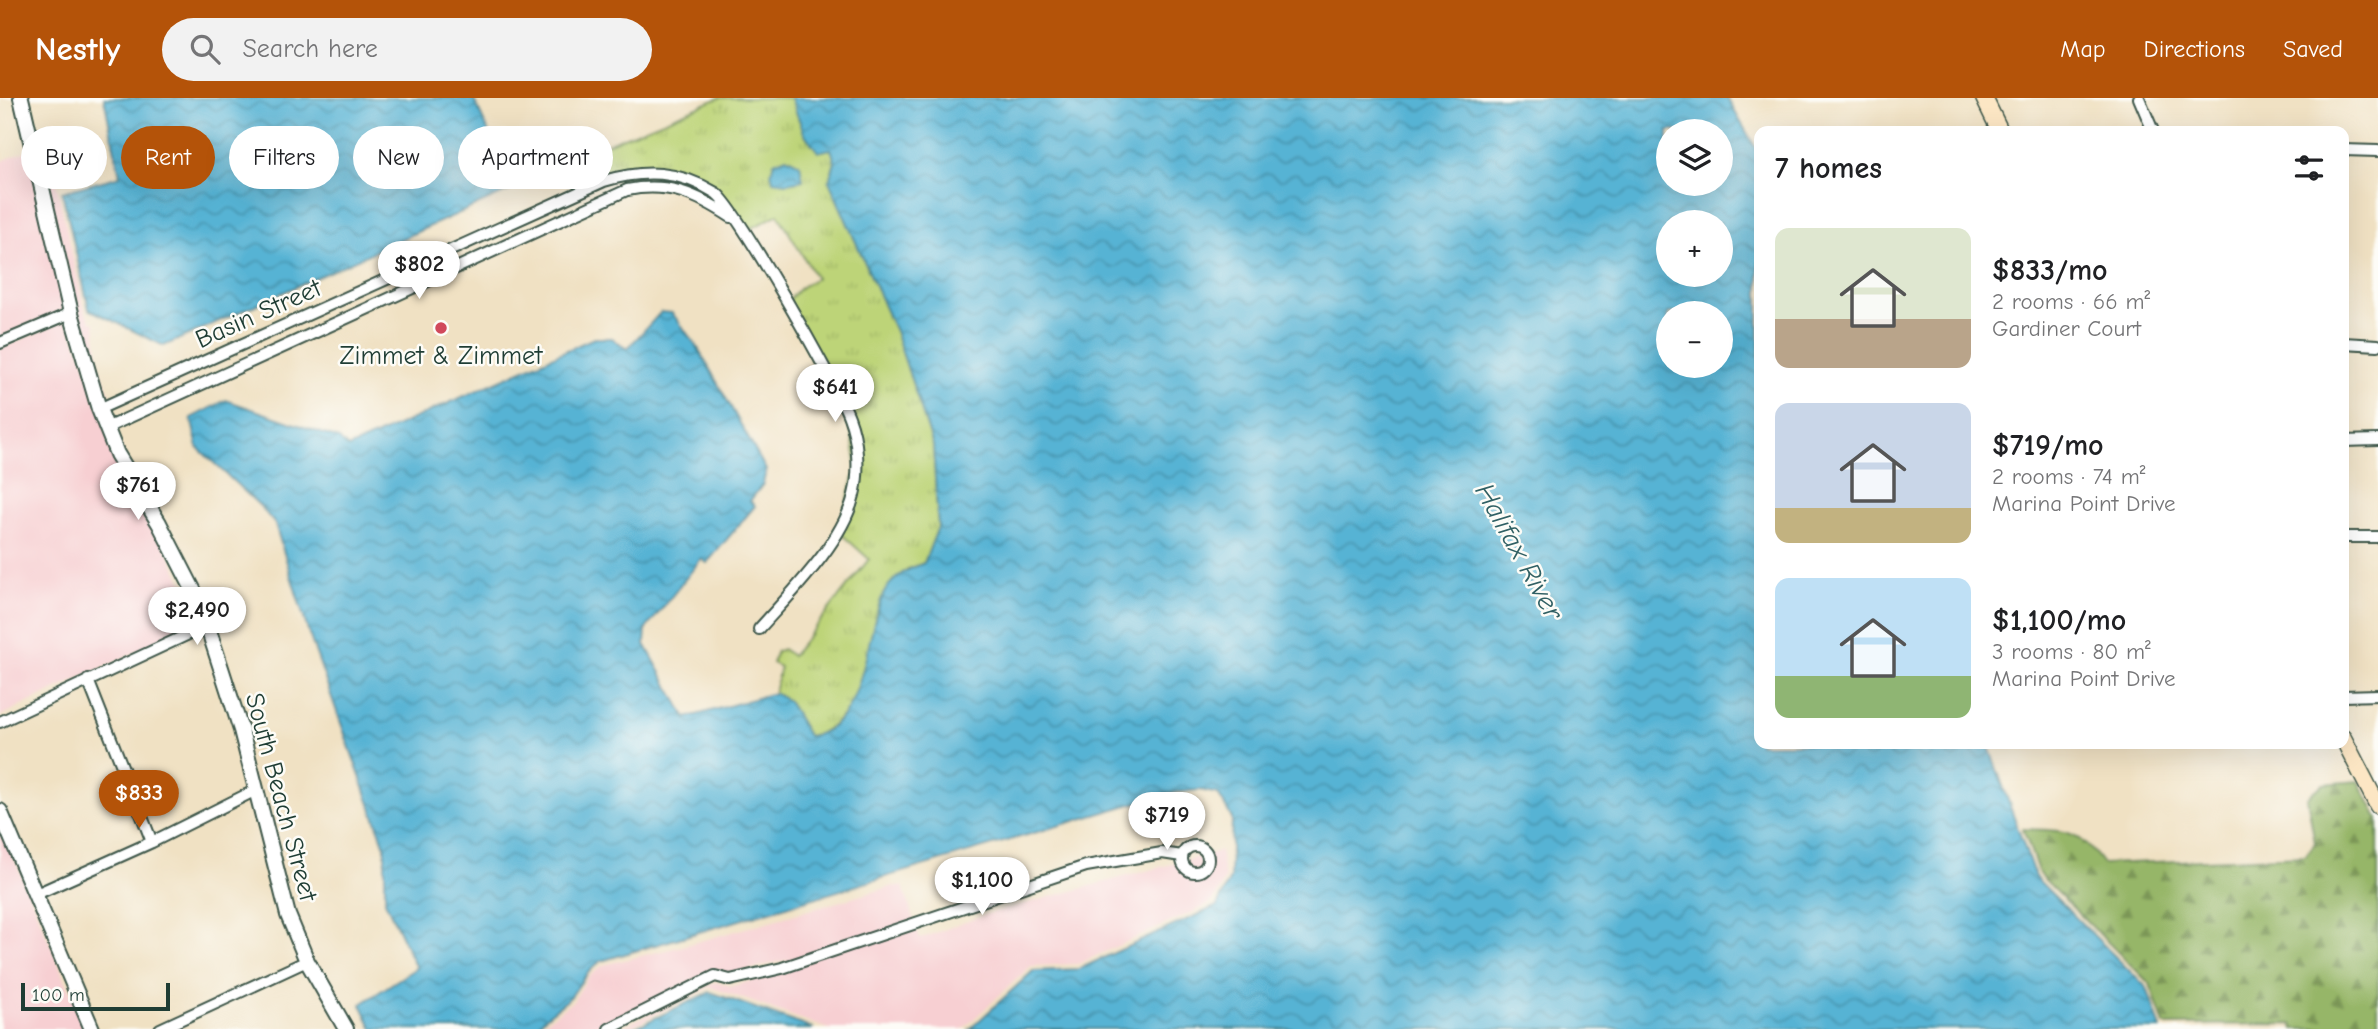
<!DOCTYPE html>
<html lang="en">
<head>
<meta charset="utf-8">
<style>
	body { margin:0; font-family:"Comic Neue",sans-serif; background:#f2f2f2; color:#202124; height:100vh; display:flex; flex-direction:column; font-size:26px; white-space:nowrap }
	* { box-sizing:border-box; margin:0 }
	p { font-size:23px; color:#757577 }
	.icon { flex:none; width:38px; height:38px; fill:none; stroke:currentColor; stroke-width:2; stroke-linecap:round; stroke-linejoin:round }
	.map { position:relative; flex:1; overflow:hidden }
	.sheet { position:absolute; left:1754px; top:28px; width:595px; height:623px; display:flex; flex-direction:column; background:#fff; border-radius:14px; box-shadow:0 7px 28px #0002 }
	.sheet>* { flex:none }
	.banner { position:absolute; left:21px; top:28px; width:665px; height:63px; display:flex; gap:14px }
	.fabs { position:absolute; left:1656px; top:21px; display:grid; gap:14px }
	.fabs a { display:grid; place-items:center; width:77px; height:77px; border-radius:50%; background:#fff; box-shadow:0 7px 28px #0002; font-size:35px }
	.scale { position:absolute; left:21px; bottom:18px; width:149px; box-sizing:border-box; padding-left:7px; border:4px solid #1f3d34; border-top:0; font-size:19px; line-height:24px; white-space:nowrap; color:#1f3d34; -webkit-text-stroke:5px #fdfcf7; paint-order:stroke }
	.price { position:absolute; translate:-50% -60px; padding:0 16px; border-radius:24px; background:#fff; color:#222; font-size:23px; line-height:46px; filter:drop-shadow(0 2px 4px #0008) }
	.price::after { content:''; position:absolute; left:50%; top:42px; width:21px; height:16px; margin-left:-10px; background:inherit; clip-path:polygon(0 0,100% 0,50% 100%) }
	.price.current { background:#b45309; color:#fff }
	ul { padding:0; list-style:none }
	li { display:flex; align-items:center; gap:21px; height:175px; padding:0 21px }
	li span { display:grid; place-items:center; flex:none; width:196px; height:140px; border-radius:14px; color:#555 }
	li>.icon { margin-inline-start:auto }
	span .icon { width:84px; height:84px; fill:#fffc; stroke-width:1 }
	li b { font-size:30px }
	h2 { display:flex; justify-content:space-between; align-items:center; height:84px; padding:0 21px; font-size:30px }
	.chip { padding:0 24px; border-radius:32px; background:#fff; box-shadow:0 7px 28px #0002; font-size:24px; line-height:63px }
	.chip.current { background:#b45309; color:#fff }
	header { display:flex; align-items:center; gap:42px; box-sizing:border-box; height:98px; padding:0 35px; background:#b45309; color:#fff }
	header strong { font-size:33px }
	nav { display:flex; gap:38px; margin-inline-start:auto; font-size:24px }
	.search { width:490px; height:63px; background:#f2f2f2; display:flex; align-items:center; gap:18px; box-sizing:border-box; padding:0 24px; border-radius:38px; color:#757577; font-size:26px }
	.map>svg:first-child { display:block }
</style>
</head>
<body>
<header>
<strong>Nestly</strong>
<div class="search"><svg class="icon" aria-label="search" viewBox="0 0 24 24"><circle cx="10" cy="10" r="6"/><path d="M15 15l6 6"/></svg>Search here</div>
<nav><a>Map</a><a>Directions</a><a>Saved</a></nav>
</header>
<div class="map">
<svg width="2378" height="931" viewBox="0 0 2378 931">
	<defs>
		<pattern id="forest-firs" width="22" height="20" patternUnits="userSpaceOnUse" patternTransform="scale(1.75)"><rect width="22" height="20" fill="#96b668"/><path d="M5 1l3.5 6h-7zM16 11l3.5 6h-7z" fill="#7a9556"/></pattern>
		<pattern id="park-tufts" width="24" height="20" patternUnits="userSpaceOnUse" patternTransform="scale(1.75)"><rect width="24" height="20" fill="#bdd478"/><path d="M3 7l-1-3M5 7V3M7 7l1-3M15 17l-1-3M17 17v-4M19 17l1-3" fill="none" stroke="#a2b768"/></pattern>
		<pattern id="water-waves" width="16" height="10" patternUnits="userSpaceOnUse" patternTransform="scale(1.75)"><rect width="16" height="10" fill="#56b3d4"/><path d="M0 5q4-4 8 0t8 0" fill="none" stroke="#4793ad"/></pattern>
	</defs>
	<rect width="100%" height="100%" fill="#fdfcf7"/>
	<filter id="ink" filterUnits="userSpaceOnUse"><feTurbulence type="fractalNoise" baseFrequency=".0143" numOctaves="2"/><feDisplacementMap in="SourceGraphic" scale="14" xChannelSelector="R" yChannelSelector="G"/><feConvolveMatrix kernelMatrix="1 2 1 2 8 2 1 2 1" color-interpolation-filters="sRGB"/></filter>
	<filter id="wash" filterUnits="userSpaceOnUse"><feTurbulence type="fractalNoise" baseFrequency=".00686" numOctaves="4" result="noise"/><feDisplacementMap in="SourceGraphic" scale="28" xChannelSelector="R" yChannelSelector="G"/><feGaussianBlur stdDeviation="1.57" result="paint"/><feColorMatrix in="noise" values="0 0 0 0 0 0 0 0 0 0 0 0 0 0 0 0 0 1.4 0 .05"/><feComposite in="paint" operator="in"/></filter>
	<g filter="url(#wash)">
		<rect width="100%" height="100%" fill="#f0e1c3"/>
		<path fill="#f7cfd2" d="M 47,44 L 85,212 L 91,223 L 95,225 L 99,266 L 111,300 L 102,304 L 75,213 L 38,48 Z
			M 28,52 L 65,211 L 0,239 L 0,64 Z
			M 67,222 L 155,428 L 202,523 L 0,618 L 0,251 Z
			M 0,727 L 86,931 L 0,931 Z
			M 1220,753 L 1225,781 L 1216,799 L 1208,807 L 1078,866 L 1031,868 L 963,931 L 829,931 L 710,889 L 626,931 L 618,931 L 715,884 L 732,888 L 789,873 L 787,862 L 731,876 L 713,873 L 618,918 L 600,931 L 541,931 L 546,923 L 573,903 L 588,879 L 603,867 L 679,849 L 894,788 L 903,788 L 920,841 L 983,817 Z"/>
		<path fill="url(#forest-firs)" stroke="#5a7a4e" stroke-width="2" d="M 2359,683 L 2378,720 L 2378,931 L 2294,931 L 2292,926 L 2164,927 L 2150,886 L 2039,776 L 2023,731 C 2066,733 2077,729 2103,766 L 2305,758 L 2315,745 L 2307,700 L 2323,686 Z"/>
		<path fill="url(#park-tufts)" stroke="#6e8856" stroke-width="2" d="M 719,0 L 791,0 L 804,35 L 818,53 L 831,50 L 835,64 L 829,83 L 895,233 L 933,347 L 938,429 L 924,465 L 908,471 L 895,481 L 851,609 L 833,627 L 819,636 L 808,638 L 788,603 L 774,595 L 780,569 L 772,565 L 777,553 L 783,551 L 792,558 L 869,461 L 838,433 L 857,370 L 849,318 L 786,205 L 800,190 L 816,180 L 778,116 L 745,134 L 719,97 L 668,75 L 608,82 L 596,56 L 599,49 Z"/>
		<path fill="url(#water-waves)" stroke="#3a7884" stroke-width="2" fill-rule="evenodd" d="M 104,0 L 473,0 L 515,90 L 164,248 L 89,211 L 62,94 L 120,78 Z
			M 791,0 L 1727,0 L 1759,56 L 1759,646 L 1988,646 L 2035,779 L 2147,890 L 2161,931 L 970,931 L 1033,873 L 1079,871 L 1217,808 L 1230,781 L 1232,720 L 1218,696 L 1200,692 L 1169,695 L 601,863 C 587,873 582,883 572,897 C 561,910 545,915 535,931 L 373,931 L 361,906 L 416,870 L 385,803 L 385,748 L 309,536 L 275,426 L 260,408 L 198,350 L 191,320 L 226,302 L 339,341 L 348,350 L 594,240 L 612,240 L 627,251 L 661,214 L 672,215 L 698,250 L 766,372 L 763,386 L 750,403 L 755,408 L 707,465 L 701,461 L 646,531 L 645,546 L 686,620 L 774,595 L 788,603 L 808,638 C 868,632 863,535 885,493 C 894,478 908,471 924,465 L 938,429 L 933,347 L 895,233 L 829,83 L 835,64 L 831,51 L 818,54 L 804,35 ZM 1720,33 L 1720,86 L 1668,86 L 1668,33 ZM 1720,124 L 1720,177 L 1668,177 L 1668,124 ZM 1668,215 L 1720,215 L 1720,268 L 1668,268 Z
			M 786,59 L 800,66 L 803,82 L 787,85 L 773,83 L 771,74 L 774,64 Z
			M 710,894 L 814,931 L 632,931 Z"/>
	</g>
	<g filter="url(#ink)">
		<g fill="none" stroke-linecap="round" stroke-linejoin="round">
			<g stroke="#3e5649" stroke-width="14">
				<path id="minor" d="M 2139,0 L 2153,33
					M 2343,52 L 2378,53
					M 0,245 L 71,215
					M 2343,245 L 2378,247
					M 99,311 L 604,83 C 644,71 679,72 716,95 C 735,108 838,289 849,319 C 858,342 860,373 854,397 C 843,444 791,495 759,531
					M 106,330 L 627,92 C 669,84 696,96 731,119
					M 2343,343 L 2378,342
					M 2343,439 L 2378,439
					M 88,582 L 152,744
					M 2343,598 L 2378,597
					M 0,624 L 208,527
					M1182 761a13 13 0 1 1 26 0a13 13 0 1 1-26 0Z
					M 34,797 L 152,744 L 256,692
					M 160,931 L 307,863
					M 609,931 L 715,878 L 730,882 L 782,870 L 1086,768 L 1162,755 L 1182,758"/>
			</g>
			<g stroke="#3e5649" stroke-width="18">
				<path id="tertiary" d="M 21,0 L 71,215 L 99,311 L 117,356 L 159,425 L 200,505 L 241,632 L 288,817 L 307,863 L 346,931
					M 0,713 L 92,931"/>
			</g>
			<g stroke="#3e5649" stroke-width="19">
				<path id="secondary" d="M 1984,0 L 2000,33
					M 2343,640 L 2378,708"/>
			</g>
			<use href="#minor" stroke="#fff" stroke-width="10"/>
			<use href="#tertiary" stroke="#fff" stroke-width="14"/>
			<use href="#secondary" stroke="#fce6c4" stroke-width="16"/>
		</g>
	</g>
	<circle fill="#d1495b" stroke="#fdfcf7" stroke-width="2.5" cx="441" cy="230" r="7"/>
	<g text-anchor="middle" stroke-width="5" stroke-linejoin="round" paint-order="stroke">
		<g font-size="26" fill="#1f3d34" stroke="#fdfcf7">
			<text transform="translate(258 215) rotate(-24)" y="9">Basin Street</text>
			<text transform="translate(282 699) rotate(75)" y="9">South Beach Street</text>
		</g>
		<g font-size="26" fill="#1f3d34" stroke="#fdfcf7">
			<text x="441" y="266">Zimmet &amp; Zimmet</text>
		</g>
		<g font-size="28" font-style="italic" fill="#306064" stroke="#fdfcf7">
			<text transform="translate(1520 453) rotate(61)" y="10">Halifax River</text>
		</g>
	</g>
</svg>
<div class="fabs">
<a><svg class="icon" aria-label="layers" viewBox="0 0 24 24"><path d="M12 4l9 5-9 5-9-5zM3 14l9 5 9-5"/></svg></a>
<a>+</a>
<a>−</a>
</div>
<div class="scale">100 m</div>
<b class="price" style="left:419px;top:203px">$802</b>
<b class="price" style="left:835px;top:326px">$641</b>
<b class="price" style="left:138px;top:424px">$761</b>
<b class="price" style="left:197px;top:549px">$2,490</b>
<b class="price current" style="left:139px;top:732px">$833</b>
<b class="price" style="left:1167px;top:754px">$719</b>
<b class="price" style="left:982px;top:819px">$1,100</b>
<div class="banner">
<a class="chip">Buy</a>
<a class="chip current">Rent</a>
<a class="chip">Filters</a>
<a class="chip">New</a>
<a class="chip">Apartment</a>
</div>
<section class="sheet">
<h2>7 homes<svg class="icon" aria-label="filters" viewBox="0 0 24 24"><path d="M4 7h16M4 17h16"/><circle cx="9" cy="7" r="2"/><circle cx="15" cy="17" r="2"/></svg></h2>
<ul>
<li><span style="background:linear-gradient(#dfe7d0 65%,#b9a48a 0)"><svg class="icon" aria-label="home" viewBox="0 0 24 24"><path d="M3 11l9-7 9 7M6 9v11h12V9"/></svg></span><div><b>$833/mo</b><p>2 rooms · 66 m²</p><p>Gardiner Court</p></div></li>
<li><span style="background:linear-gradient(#c9d6e8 75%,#c2b280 0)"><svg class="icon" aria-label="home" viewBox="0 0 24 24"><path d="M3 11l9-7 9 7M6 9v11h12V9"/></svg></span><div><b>$719/mo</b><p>2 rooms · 74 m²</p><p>Marina Point Drive</p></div></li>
<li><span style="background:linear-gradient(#bfe0f5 70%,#8fb573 0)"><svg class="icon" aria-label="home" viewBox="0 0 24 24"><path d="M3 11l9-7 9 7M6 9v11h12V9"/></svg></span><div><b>$1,100/mo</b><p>3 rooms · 80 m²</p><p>Marina Point Drive</p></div></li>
</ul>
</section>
</div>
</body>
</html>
